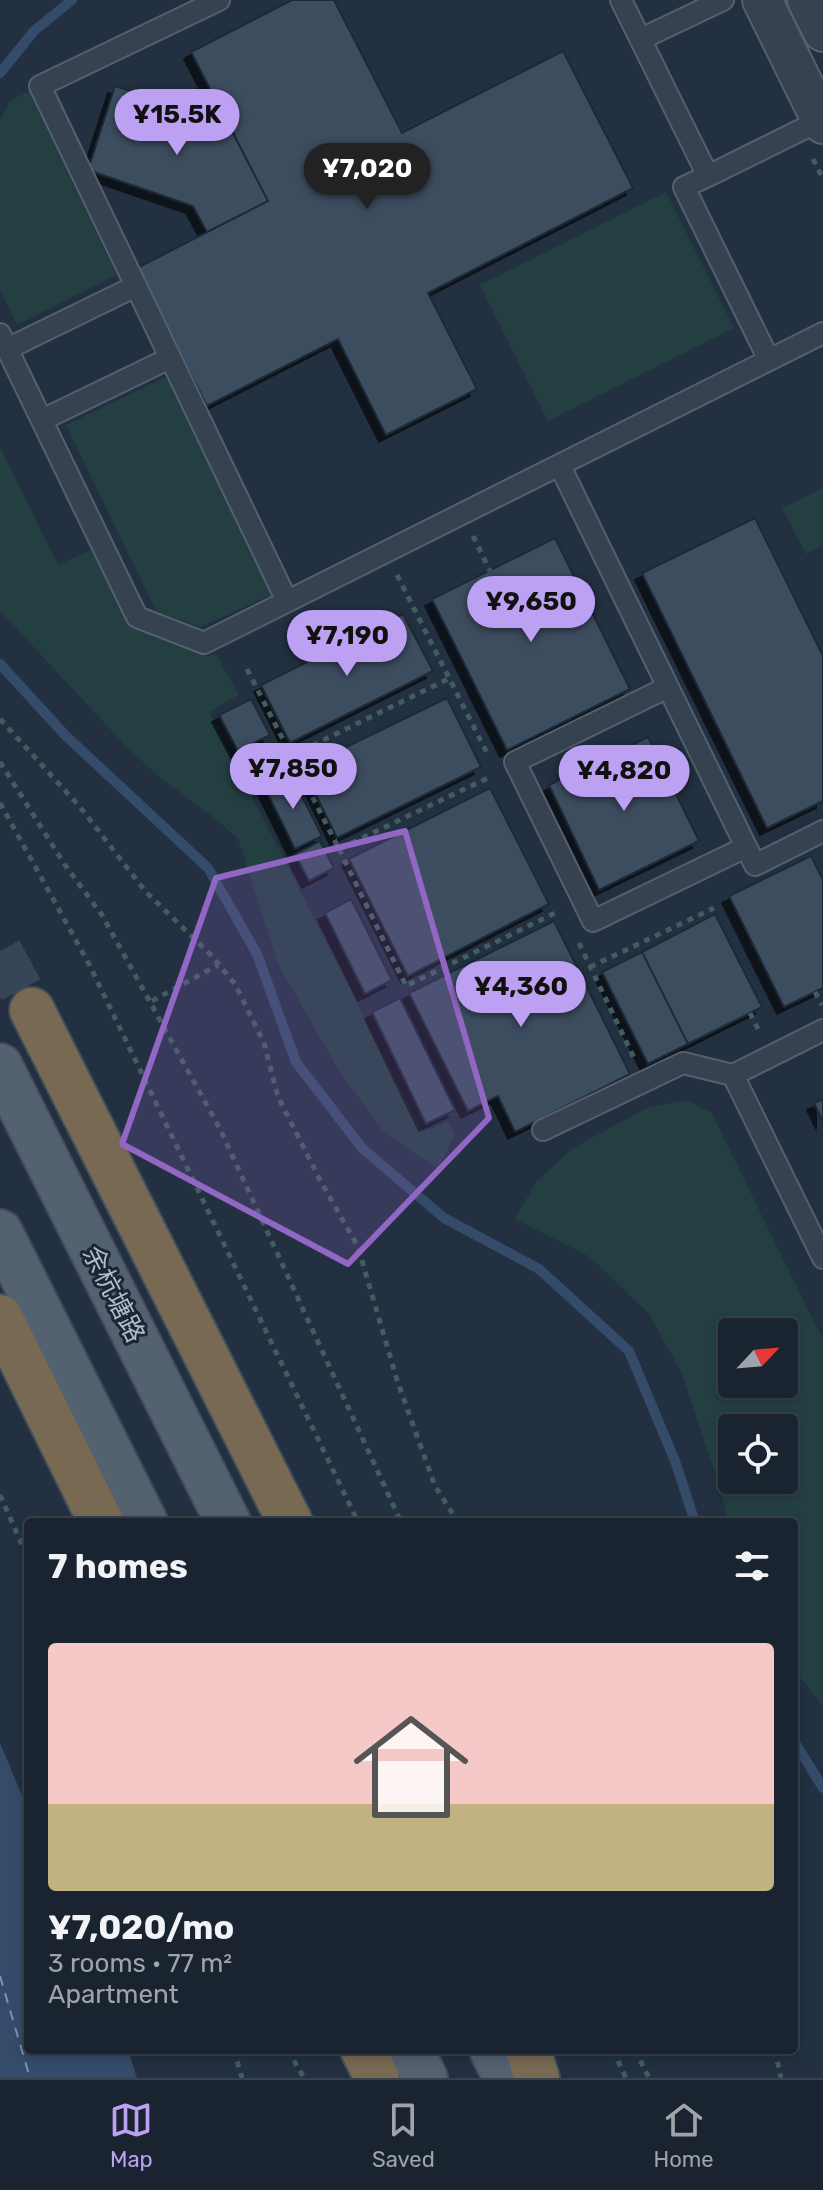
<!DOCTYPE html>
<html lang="en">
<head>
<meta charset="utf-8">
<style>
	body { margin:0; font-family:Rubik,"Noto Sans SC",sans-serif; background:#232c39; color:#f1f3f6; height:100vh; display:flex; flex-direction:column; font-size:30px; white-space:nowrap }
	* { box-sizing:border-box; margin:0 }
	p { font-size:26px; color:#9fa4ab }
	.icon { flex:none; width:44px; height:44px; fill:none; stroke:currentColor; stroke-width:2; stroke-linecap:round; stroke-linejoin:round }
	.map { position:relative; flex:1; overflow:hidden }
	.panel { position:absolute; left:24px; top:1518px; width:774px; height:536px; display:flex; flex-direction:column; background:#1a2431; border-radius:8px; box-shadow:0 4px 12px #0003,0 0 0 2px #38414d }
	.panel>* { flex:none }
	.needle { width:52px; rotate:64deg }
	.buttons { position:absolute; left:718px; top:1318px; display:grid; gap:16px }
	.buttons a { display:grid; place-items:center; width:80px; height:80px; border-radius:8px; background:#1a2431; box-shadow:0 4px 12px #0003,0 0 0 2px #38414d; font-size:40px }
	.price { position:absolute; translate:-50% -68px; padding:0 18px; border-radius:28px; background:#bca0f2; color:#111; font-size:26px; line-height:52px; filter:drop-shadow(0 2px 4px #0008) }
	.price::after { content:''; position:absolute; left:50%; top:48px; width:24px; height:18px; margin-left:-12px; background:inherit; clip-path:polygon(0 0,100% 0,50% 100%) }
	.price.active { background:#222; color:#fff }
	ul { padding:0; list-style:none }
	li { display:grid; align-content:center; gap:16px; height:424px; padding:0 24px }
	li span { display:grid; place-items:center; height:248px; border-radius:8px; color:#555 }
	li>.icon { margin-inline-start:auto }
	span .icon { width:144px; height:144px; fill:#fffc; stroke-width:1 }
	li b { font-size:34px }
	h2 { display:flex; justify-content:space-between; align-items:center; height:96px; padding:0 24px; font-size:34px }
	.dock { display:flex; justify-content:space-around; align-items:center; height:112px; border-top:2px solid #38414d; background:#1a2431; font-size:22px; color:#9fa4ab }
	.dock a { display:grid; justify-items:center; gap:4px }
	.dock .active { color:#bca0f2 }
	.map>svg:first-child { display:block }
</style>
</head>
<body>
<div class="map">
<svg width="823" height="2078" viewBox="0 0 823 2078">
	<defs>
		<filter id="shadow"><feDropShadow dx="-7" dy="7" stdDeviation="0" flood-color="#0009"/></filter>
	</defs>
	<rect width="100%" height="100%" fill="#223041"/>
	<path fill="#243f42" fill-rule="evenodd" d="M 29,91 L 116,275 L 17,325 L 0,290 L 0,120 L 10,101 Z
		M 666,192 L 734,328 L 548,421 L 480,285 Z
		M 166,377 L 271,595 L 200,627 L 156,611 L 66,425 Z
		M 0,447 L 58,565 L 91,550 L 129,624 L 207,656 L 216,654 L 239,695 L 209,712 L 423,1132 L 448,1122 L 455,1134 L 438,1169 L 383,1131 L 338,1069 L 278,964 L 238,839 L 217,820 L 158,776 L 124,744 L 0,611 Z
		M 823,488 L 823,546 L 806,554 L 782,508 Z
		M 685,1100 L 711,1112 L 823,1340 L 823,1706 L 794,1670 L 794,1522 L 728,1522 L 722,1494 L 682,1374 L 649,1314 L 590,1257 L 515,1219 L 536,1182 L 573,1148 L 647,1108 ZM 732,1332 L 784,1332 L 784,1384 L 732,1384 ZM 732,1428 L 784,1428 L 784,1480 L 732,1480 Z"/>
	<path fill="#344b6a" d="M 0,1743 L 28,1810 L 28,2050 L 128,2050 L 137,2078 L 0,2078 Z"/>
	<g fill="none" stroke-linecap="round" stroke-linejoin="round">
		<path stroke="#344b6a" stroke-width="10" d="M 0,73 L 34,31 L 72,0
			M 0,664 L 66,736 L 208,868 L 257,954 L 296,1062 L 362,1148 L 444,1218 L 539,1269 L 629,1351 L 675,1461 L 695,1522
			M 794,1741 L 823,1788"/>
		<path stroke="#7793b6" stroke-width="2" stroke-dasharray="10 8" stroke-linecap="butt" d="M 0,1976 L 30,2078"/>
	</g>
	<path fill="#3e4e61" stroke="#1d2938" stroke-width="2" filter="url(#shadow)" d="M 292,0 L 334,0 L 402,133 L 563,51 L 633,188 L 428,293 L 477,389 L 386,435 L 338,339 L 207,406 L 137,268 L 268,201 L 191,52 Z
		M 115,86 L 228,123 L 268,201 L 207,232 L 193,206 L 88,170 Z
		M 755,518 L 823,656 L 823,801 L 767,828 L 642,573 Z
		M 555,538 L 630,689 L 507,750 L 432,599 Z
		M 403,614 L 433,671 L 290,743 L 261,685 Z
		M 447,698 L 481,767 L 337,838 L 303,768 Z
		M 251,699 L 270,735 L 238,751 L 219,715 Z
		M 648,737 L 699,841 L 599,890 L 549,785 Z
		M 290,773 L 322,836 L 295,849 L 264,786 Z
		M 490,788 L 549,904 L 408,976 L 349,859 Z
		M 320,841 L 334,868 L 309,881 L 295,854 Z
		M 811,856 L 823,880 L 823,988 L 784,1007 L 729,896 Z
		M 351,899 L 392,980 L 365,994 L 325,913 Z
		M 715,914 L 762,1007 L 688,1044 L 642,952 Z
		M 554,921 L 630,1074 L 515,1132 L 498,1096 L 468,1111 L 409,993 Z
		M 642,952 L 688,1044 L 648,1064 L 602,972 Z
		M 400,998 L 455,1110 L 426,1124 L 372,1012 Z
		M 823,1099 L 823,1122 L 814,1103 Z"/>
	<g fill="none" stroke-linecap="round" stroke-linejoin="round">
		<path stroke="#384556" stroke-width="44" stroke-dasharray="44 22" stroke-linecap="butt" d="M 0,951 L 32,1010"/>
		<g stroke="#54606f" stroke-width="24">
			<path id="lane" d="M 219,0 L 40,86 L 287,601
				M 621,0 L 708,176 L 821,120
				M 641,39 L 723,0
				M 708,176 L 684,187 L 769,360
				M 0,334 L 137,617 L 204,643 L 823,333
				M 7,349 L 136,286
				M 42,420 L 170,358
				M 560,466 L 755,865 L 823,831
				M 668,687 L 515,762 L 593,921 L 746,847
				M 733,1075 L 823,1258
				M 543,1130 L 683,1063 L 733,1075 L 823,1030"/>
		</g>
		<g stroke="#54606f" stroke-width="42">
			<path id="street" d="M 762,0 L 823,124
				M 807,0 L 823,32"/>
		</g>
		<g stroke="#404b5a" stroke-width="48">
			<path id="primary" d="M 0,1066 L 228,1522
				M 0,1232 L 145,1522
				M 411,2050 L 425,2078
				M 492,2050 L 506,2078"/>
		</g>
		<g stroke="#414d5c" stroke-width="48">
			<path id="highway" d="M 32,1010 L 290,1522
				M 0,1317 L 101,1522
				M 363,2050 L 377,2078
				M 528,2050 L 537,2078"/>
		</g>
		<path stroke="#425c5f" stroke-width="5" stroke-dasharray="6 6" stroke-linecap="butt" d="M 813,159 L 823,179
			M 473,536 L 490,571
			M 397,575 L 488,755
			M 247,669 L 339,849 L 492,776
			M 0,719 L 80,807 L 146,892 L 210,954 L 235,984 L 264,1043 L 278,1097 L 320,1180 L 358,1247 L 397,1380 L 435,1486 L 458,1522
			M 291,756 L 450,678
			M 659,760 L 672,753
			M 0,762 L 65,865 L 102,915 L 220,1129 L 401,1522
			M 0,803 L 89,964 L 358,1522
			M 339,849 L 406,986 L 559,911
			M 579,943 L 635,1060
			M 590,967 L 714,908
			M 815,992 L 822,1005
			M 152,1001 L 218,965
			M 750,1013 L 760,1033
			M 0,1495 L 28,1558
			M 234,2050 L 242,2078
			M 288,2050 L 304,2078
			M 613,2050 L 626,2078
			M 635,2050 L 649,2078
			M 775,2050 L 781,2078"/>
		<use href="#lane" stroke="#374251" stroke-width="20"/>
		<use href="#street" stroke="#374251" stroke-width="38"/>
		<use href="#primary" stroke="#546171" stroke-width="44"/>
		<use href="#highway" stroke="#786953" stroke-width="44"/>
	</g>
	<path fill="#9166c4" fill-opacity="0.2" stroke="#9166c4" stroke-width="6" stroke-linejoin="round" d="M 405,831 L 489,1118 L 348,1264 L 122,1144 L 216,878 Z"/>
	<g text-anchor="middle" stroke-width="6" stroke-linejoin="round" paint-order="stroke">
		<g font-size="26" fill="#b3bdcc" stroke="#1b2736">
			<text transform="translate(114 1294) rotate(63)" y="9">余杭塘路</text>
		</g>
	</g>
</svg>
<div class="buttons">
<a><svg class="needle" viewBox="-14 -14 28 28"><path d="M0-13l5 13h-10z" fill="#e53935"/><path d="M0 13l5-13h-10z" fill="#9fa4ab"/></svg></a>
<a><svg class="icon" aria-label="locate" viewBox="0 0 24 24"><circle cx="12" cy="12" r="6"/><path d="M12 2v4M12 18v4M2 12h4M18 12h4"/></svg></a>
</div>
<b class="price" style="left:177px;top:157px">¥15.5K</b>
<b class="price active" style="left:367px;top:211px">¥7,020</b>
<b class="price" style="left:531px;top:644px">¥9,650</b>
<b class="price" style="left:347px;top:678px">¥7,190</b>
<b class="price" style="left:293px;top:811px">¥7,850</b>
<b class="price" style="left:624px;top:813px">¥4,820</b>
<b class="price" style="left:521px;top:1029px">¥4,360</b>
<section class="panel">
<h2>7 homes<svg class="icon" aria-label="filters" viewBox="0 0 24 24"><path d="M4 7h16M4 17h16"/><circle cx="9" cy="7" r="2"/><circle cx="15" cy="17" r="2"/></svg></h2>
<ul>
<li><span style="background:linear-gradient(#f6c9c9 65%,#c2b280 0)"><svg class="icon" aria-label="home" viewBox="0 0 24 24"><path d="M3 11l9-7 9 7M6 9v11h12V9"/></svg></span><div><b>¥7,020/mo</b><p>3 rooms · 77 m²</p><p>Apartment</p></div></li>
</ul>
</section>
</div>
<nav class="dock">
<a class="active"><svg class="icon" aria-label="map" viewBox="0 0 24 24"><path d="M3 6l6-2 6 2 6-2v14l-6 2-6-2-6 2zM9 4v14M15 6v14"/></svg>Map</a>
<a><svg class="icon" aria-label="saved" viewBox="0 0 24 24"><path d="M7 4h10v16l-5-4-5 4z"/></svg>Saved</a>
<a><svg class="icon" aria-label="home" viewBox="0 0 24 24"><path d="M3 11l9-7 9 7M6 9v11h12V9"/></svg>Home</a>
</nav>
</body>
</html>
